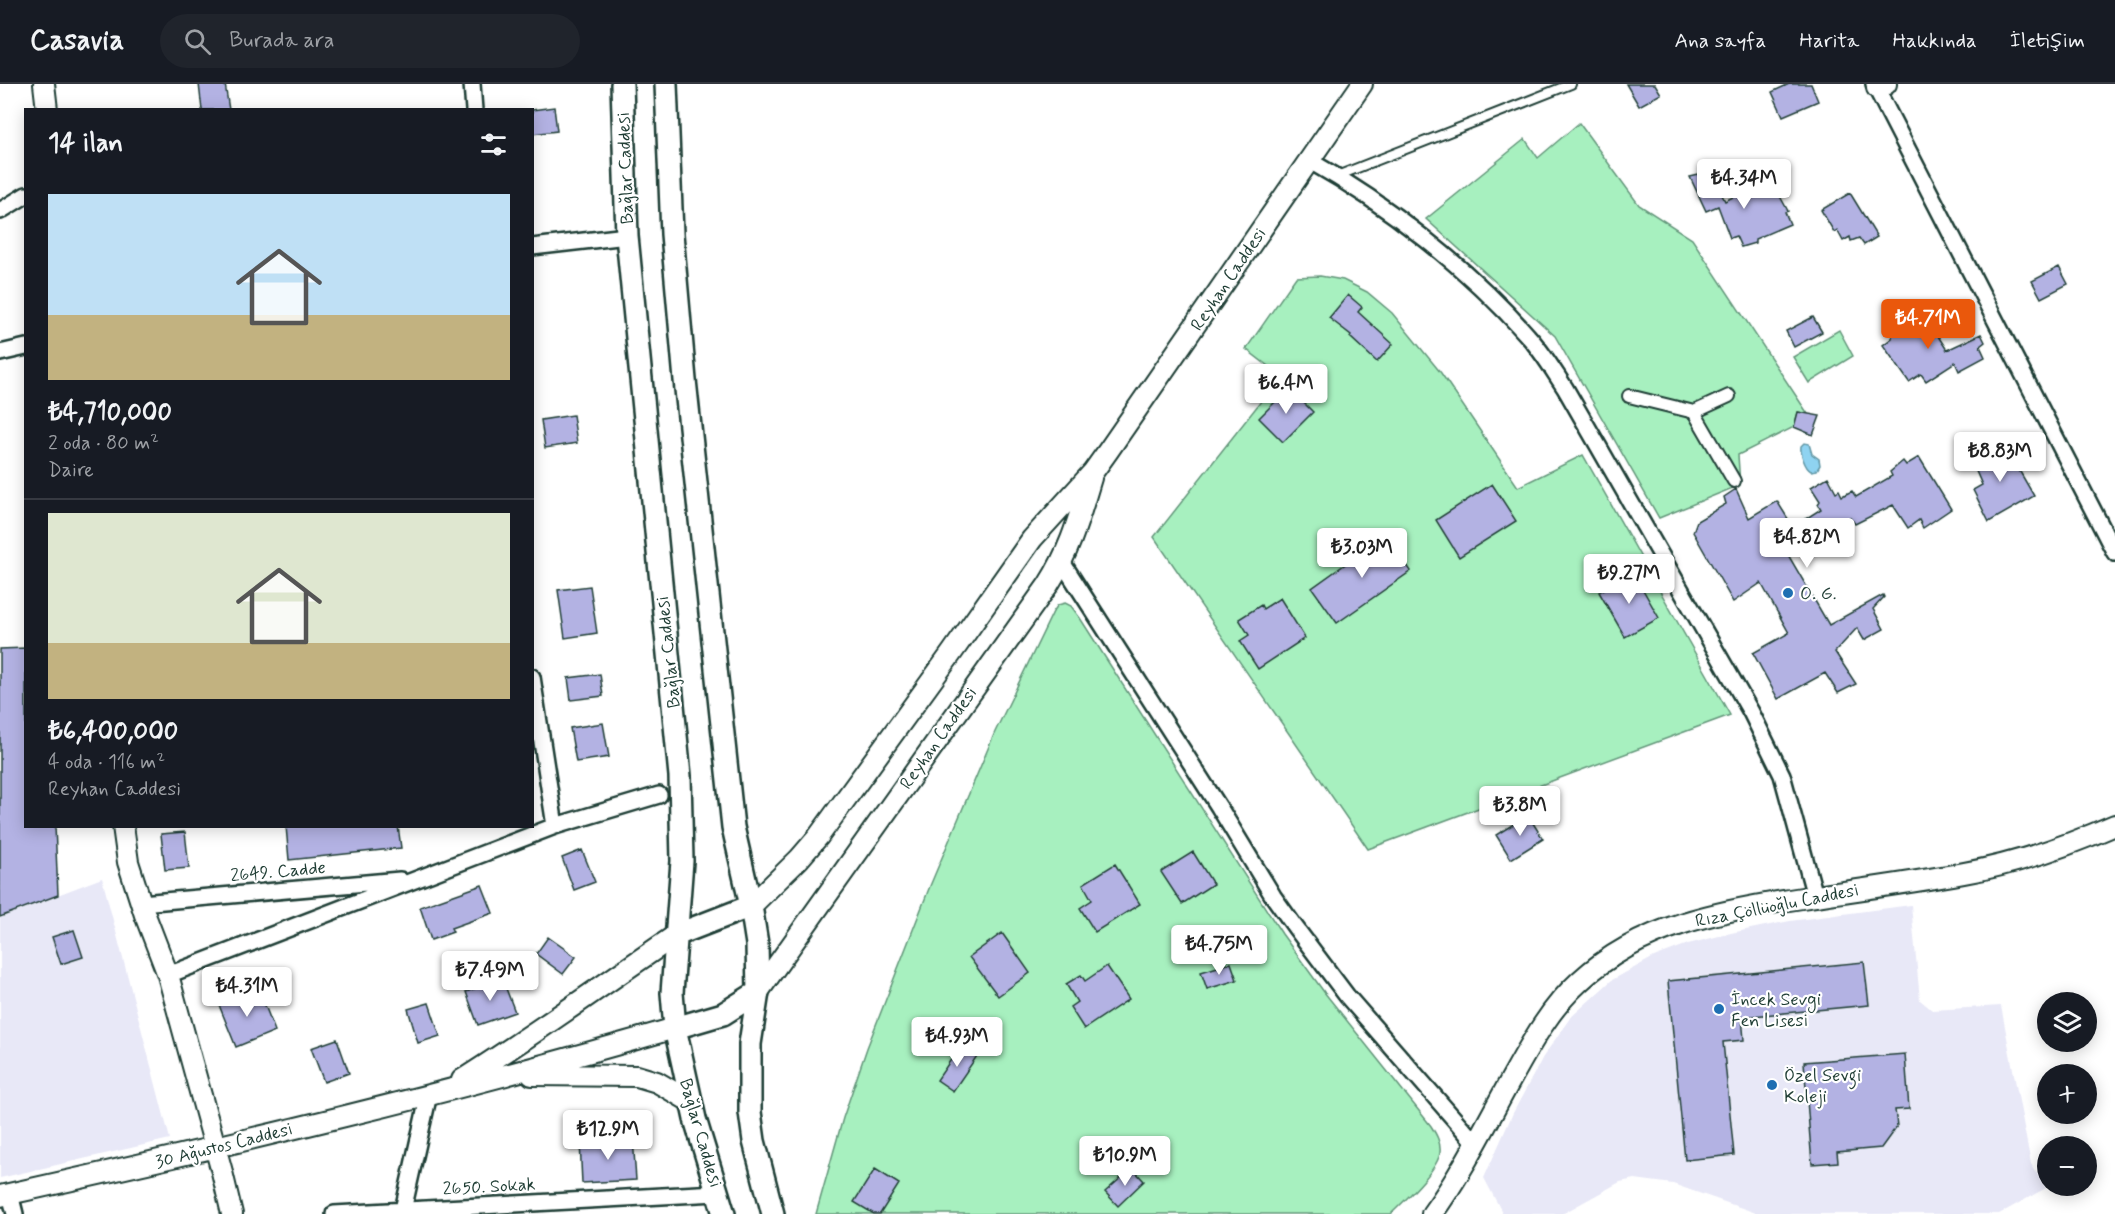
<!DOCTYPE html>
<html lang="tr">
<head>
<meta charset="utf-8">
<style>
	body { margin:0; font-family:Mynerve,sans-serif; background:#20242c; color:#f1f3f6; height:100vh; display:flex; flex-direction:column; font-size:22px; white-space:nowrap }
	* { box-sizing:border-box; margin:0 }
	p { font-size:20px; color:#9ea1a6 }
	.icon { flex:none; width:33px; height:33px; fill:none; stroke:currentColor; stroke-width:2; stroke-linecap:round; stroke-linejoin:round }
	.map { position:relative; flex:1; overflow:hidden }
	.drawer { position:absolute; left:24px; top:24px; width:510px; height:720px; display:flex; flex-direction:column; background:#171b24; border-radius:0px; box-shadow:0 3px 15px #0003 }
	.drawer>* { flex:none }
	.fabs { position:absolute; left:2037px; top:908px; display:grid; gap:12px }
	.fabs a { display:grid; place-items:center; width:60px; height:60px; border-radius:50%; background:#171b24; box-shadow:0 3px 15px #0003; font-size:30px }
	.price { position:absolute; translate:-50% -51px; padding:0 14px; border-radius:6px; background:#fff; color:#222; font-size:20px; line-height:39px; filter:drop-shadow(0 2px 3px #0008) }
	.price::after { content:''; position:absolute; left:50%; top:36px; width:18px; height:14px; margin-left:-9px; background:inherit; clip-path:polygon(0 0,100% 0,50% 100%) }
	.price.selected { background:#ea580c; color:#fff }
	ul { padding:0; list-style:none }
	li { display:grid; align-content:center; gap:12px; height:318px; padding:0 24px }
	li+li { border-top:2px solid #363941 }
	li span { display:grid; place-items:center; height:186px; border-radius:0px; color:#555 }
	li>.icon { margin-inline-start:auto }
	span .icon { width:108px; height:108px; fill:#fffc; stroke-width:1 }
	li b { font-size:26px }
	h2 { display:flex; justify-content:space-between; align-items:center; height:72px; padding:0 24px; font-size:26px }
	header { display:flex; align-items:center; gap:36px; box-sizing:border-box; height:84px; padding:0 30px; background:#171b24; border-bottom:2px solid #363941 }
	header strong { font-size:28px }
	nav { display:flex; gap:33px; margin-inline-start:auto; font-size:21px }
	.search { width:420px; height:54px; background:#20242c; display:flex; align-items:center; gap:15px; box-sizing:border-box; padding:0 21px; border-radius:33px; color:#9ea1a6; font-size:22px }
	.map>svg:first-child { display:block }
</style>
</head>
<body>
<header>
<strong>Casavia</strong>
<div class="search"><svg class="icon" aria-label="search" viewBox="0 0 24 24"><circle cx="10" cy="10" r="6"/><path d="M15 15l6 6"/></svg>Burada ara</div>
<nav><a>Ana sayfa</a><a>Harita</a><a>Hakkında</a><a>İletişim</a></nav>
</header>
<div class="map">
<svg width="2115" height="1130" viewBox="0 0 2115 1130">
	<rect width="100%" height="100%" fill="#fff"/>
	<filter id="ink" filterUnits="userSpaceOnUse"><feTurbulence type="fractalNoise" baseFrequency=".0167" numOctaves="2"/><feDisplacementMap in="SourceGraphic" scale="12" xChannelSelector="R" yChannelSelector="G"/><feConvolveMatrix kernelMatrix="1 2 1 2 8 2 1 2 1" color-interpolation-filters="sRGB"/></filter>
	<g filter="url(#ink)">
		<path fill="#e8e8f7" d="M 102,794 L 170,1055 L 0,1094 L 0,833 Z
			M 1911,821 L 1920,916 L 1932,926 L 2001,922 L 2031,1080 L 2046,1104 L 1999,1130 L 1759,1130 L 1673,1100 L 1635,1095 L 1620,1098 L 1562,1130 L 1503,1130 L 1484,1094 L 1513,1029 L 1543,973 L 1570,934 L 1612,896 L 1654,873 L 1688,860 L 1731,849 L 1790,837 Z"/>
		<path fill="#a7f0bf" stroke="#63967a" stroke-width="1.5" d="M 1579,39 L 1639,121 L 1692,155 L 1808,330 L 1798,328 L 1794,343 L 1738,371 L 1740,401 L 1659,434 L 1555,252 L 1426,135 L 1525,55 L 1538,74 Z
			M 1320,192 L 1343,196 L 1367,208 L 1392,229 L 1441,289 L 1518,403 L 1583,371 L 1730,631 L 1368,765 L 1154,453 L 1281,292 L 1246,265 L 1296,193 Z
			M 1839,246 L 1853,272 L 1809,299 L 1793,273 Z
			M 1065,519 L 1071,522 L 1080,534 L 1282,850 L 1324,908 L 1431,1042 C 1436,1050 1441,1058 1440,1068 C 1439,1085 1404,1117 1391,1130 L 816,1130 L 843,1034 L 867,964 L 930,802 L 995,648 L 1053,528 L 1058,521 Z"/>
		<path fill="#8fd3f1" stroke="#6297a5" stroke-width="1.5" d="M 1804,359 L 1809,360 L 1812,370 L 1819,375 L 1820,381 L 1817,386 L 1811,387 C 1805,384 1800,369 1801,362 Z"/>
		<path fill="#b3b2e3" stroke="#1f3d34" stroke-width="1.5" d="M 199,0 L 225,0 L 229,26 L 202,26 Z
			M 1626,0 L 1655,0 L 1661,10 L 1639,22 Z
			M 1789,0 L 1811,0 L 1818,17 L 1783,32 L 1772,8 Z
			M 554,23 L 557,47 L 532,50 L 532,26 Z
			M 1703,90 L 1713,92 L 1725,117 L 1753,103 L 1756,107 L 1768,100 L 1770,107 L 1776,105 L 1788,127 L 1785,128 L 1790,140 L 1755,155 L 1755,159 L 1741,163 L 1736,152 L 1730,154 L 1718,122 L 1706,127 L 1690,93 Z
			M 1850,109 L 1877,153 L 1864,161 L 1859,154 L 1851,157 L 1850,153 L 1843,157 L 1837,146 L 1834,148 L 1821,126 Z
			M 2059,183 L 2068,200 L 2041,214 L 2032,197 Z
			M 1348,211 L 1362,223 L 1358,228 L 1393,260 L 1377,278 L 1350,253 L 1351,251 L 1329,234 Z
			M 1925,232 L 1947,266 L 1981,250 L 1985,258 L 1980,262 L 1985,273 L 1959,287 L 1955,278 L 1926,297 L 1921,290 L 1909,298 L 1883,261 L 1892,254 L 1894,241 L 1899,234 L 1907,235 L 1915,240 Z
			M 1813,233 L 1822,248 L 1794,263 L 1786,247 Z
			M 1289,304 L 1313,328 L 1283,358 L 1259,334 Z
			M 1798,328 L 1820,332 L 1813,351 L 1794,343 Z
			M 573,331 L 577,359 L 545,364 L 541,336 Z
			M 2001,360 L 2005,368 L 2008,367 L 2034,412 L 1989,438 L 1973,406 L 1982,401 L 1972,378 Z
			M 1919,373 L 1951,425 L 1923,444 L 1919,436 L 1908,444 L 1893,421 L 1855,440 L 1850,433 L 1827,447 L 1825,445 L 1787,469 L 1829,541 L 1883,511 L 1884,513 L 1873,525 L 1884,545 L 1864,556 L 1857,544 L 1835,568 L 1856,600 L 1838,609 L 1825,589 L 1778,615 L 1753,569 L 1789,549 L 1761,499 L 1733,518 L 1693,448 L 1697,437 L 1726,420 L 1724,413 L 1736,405 L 1749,434 L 1777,417 L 1793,443 L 1821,425 L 1818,420 L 1820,417 L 1811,403 L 1828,393 L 1836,408 L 1839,406 L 1842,412 L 1852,407 L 1856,413 L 1892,392 L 1890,388 L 1903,377 L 1906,381 Z
			M 1492,400 L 1516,437 L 1459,473 L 1436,436 Z
			M 1386,451 L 1411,487 L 1337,539 L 1312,504 Z
			M 1633,488 L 1659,534 L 1625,553 L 1599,508 Z
			M 590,502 L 597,549 L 565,554 L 558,506 Z
			M 1280,514 L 1305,554 L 1258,585 L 1240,557 L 1249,551 L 1239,535 L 1261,521 L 1263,525 Z
			M 26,564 L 26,742 L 55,742 L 58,811 L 0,833 L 0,565 Z
			M 600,590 L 603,612 L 571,616 L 568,594 Z
			M 603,639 L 609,673 L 576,678 L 570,644 Z
			M 1528,731 L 1543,755 L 1511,775 L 1496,751 Z
			M 286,742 L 398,742 L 401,764 L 289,776 Z
			M 185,748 L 189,784 L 165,786 L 161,750 Z
			M 582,766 L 595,798 L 574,806 L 562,774 Z
			M 1193,768 L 1213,800 L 1182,820 L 1161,788 Z
			M 1115,780 L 1140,820 L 1095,848 L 1080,824 L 1092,816 L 1083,800 Z
			M 482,801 L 493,829 L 451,844 L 453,848 L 431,856 L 420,823 Z
			M 74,846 L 83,873 L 61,880 L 52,853 Z
			M 1002,849 L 1030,889 L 998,912 L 969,873 Z
			M 548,853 L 576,873 L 563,890 L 536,870 Z
			M 1864,878 L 1869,921 L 1742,933 L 1744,956 L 1723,958 L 1734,1071 L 1685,1076 L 1668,897 Z
			M 1231,879 L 1237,896 L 1207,905 L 1201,888 Z
			M 1107,882 L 1129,915 L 1084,945 L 1070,923 L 1077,918 L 1066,900 L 1081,891 L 1085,897 Z
			M 502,894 L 515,928 L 478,941 L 466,908 Z
			M 259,906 L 275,947 L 236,963 L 219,921 Z
			M 429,919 L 440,952 L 418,959 L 408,925 Z
			M 337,955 L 349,989 L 324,998 L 311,964 Z
			M 961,961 L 977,972 L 953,1007 L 937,996 Z
			M 1905,970 L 1909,1025 L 1895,1026 L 1897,1042 L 1881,1064 L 1837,1068 L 1838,1078 L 1812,1080 L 1804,978 Z
			M 633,1054 L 636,1096 L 582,1099 L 580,1057 Z
			M 1132,1084 L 1144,1097 L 1118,1122 L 1105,1108 Z
			M 875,1085 L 899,1100 L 880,1130 L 874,1130 L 854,1118 Z"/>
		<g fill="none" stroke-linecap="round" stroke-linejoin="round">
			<g stroke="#1f3d34" stroke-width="12">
				<path id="service" d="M 1337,92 L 1571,0"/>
			</g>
			<g stroke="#1f3d34" stroke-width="16">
				<path id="pedestrian" d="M 1629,312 L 1694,328 L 1734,397
					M 1694,328 L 1729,312"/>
			</g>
			<g stroke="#1f3d34" stroke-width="20">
				<path id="minor" d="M 472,0 L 474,26
					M 1874,0 L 2115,469
					M 1310,77 C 1387,120 1469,185 1528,252 C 1542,267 1553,286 1565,304 L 1751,628 L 1782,691 L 1815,812
					M 0,127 L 26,111
					M 532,163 L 627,152
					M 0,269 L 26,263
					M 1062,478 L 1219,723 L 1273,812 L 1295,843 L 1347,912 L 1476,1060
					M 532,593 L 555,742
					M 141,819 L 400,796
					M 168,891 L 555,742 L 659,711
					M 10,1110 L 15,1130
					M 403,1126 L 429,1010
					M 334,1130 L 717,1109"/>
			</g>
			<g stroke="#1f3d34" stroke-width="24">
				<path id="tertiary" d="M 44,0 L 47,26
					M 1877,4 L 1886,0
					M 123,742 L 128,778 L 145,831 L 168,891 L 222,1088 L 232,1130
					M 751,822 L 799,775 L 818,753 L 951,570 L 1032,455 L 1093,388 L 1108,367 L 1362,0
					M 758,908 L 1048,501 C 1071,465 1079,433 1091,394
					M 532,991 L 637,992 L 657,998 L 691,1018
					M 462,996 C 535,950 605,899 676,851
					M 0,1112 C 226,1062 452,1009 675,944
					M 1432,1130 C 1462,1089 1485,1042 1510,997 C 1530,961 1549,925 1580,897 C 1640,841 1723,826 1802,814 C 1856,806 1910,799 1964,789 C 2016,780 2067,762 2115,741"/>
			</g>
			<g stroke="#1f3d34" stroke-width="26">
				<path id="secondary" d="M 622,0 L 627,152 L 680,692 L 682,777 L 672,909 L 675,944 L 695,1035 L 724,1130
					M 666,0 L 672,150 L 685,296 L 733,743 L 751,822 L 757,860 L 758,908 L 750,960 L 750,1028 L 754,1057 L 773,1130
					M 676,851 L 751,822
					M 675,944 L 723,930 L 758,908"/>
			</g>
			<use href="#service" stroke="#fff" stroke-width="8"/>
			<use href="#pedestrian" stroke="#fff" stroke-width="12"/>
			<use href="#minor" stroke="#fff" stroke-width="15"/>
			<use href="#tertiary" stroke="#fff" stroke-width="20"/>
			<use href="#secondary" stroke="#fff" stroke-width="21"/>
		</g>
	</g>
	<g fill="#1f6fb2" stroke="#fff" stroke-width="2">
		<circle cx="1788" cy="509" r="6"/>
		<circle cx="1719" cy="925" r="6"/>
		<circle cx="1772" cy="1001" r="6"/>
	</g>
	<g text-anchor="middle" stroke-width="4.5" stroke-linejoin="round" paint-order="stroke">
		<g font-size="18" fill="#1f3d34" stroke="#fff">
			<text transform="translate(625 84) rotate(-92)" y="6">Bağlar Caddesi</text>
			<text transform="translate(1228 195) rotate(-56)" y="6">Reyhan Caddesi</text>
			<text transform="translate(668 568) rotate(-96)" y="6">Bağlar Caddesi</text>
			<text transform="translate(938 654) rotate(-55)" y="6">Reyhan Caddesi</text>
			<text transform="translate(278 787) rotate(-5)" y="6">2649. Cadde</text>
			<text transform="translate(1777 821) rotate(-11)" y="6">Rıza Çöllüoğlu Caddesi</text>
			<text transform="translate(701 1049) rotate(74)" y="6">Bağlar Caddesi</text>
			<text transform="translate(224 1061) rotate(-14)" y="6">30 Ağustos Caddesi</text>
			<text transform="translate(489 1102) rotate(-3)" y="6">2650. Sokak</text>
		</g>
		<g font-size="18" fill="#1f3d34" stroke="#fff" text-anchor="start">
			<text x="1800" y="515">O. G.</text>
			<text x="1731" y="921">İncek Sevgi<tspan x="1731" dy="21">Fen Lisesi</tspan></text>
			<text x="1784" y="997">Özel Sevgi<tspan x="1784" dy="21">Koleji</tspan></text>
		</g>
	</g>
</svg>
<div class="fabs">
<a><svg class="icon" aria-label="layers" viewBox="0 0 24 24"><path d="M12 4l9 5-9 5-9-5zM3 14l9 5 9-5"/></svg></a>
<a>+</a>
<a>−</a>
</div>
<b class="price" style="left:1744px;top:126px">₺4.34M</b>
<b class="price selected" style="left:1928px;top:266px">₺4.71M</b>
<b class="price" style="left:1286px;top:331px">₺6.4M</b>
<b class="price" style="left:2000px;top:399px">₺8.83M</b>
<b class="price" style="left:1807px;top:485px">₺4.82M</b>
<b class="price" style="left:1362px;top:495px">₺3.03M</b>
<b class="price" style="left:1629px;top:521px">₺9.27M</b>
<b class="price" style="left:1520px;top:753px">₺3.8M</b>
<b class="price" style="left:1219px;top:892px">₺4.75M</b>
<b class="price" style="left:490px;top:918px">₺7.49M</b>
<b class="price" style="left:247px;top:934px">₺4.31M</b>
<b class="price" style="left:957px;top:984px">₺4.93M</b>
<b class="price" style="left:608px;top:1077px">₺12.9M</b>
<b class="price" style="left:1125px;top:1103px">₺10.9M</b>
<section class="drawer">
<h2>14 ilan<svg class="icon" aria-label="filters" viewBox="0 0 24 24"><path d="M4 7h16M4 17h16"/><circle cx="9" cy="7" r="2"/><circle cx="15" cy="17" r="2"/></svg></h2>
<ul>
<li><span style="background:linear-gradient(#bfe0f5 65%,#c2b280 0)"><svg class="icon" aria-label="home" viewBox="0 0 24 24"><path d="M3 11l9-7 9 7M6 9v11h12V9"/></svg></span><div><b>₺4,710,000</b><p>2 oda · 80 m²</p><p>Daire</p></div></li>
<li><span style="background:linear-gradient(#dfe7d0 70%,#c2b280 0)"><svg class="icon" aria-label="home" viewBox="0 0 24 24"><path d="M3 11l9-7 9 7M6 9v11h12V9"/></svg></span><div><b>₺6,400,000</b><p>4 oda · 116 m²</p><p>Reyhan Caddesi</p></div></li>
</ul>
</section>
</div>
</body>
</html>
